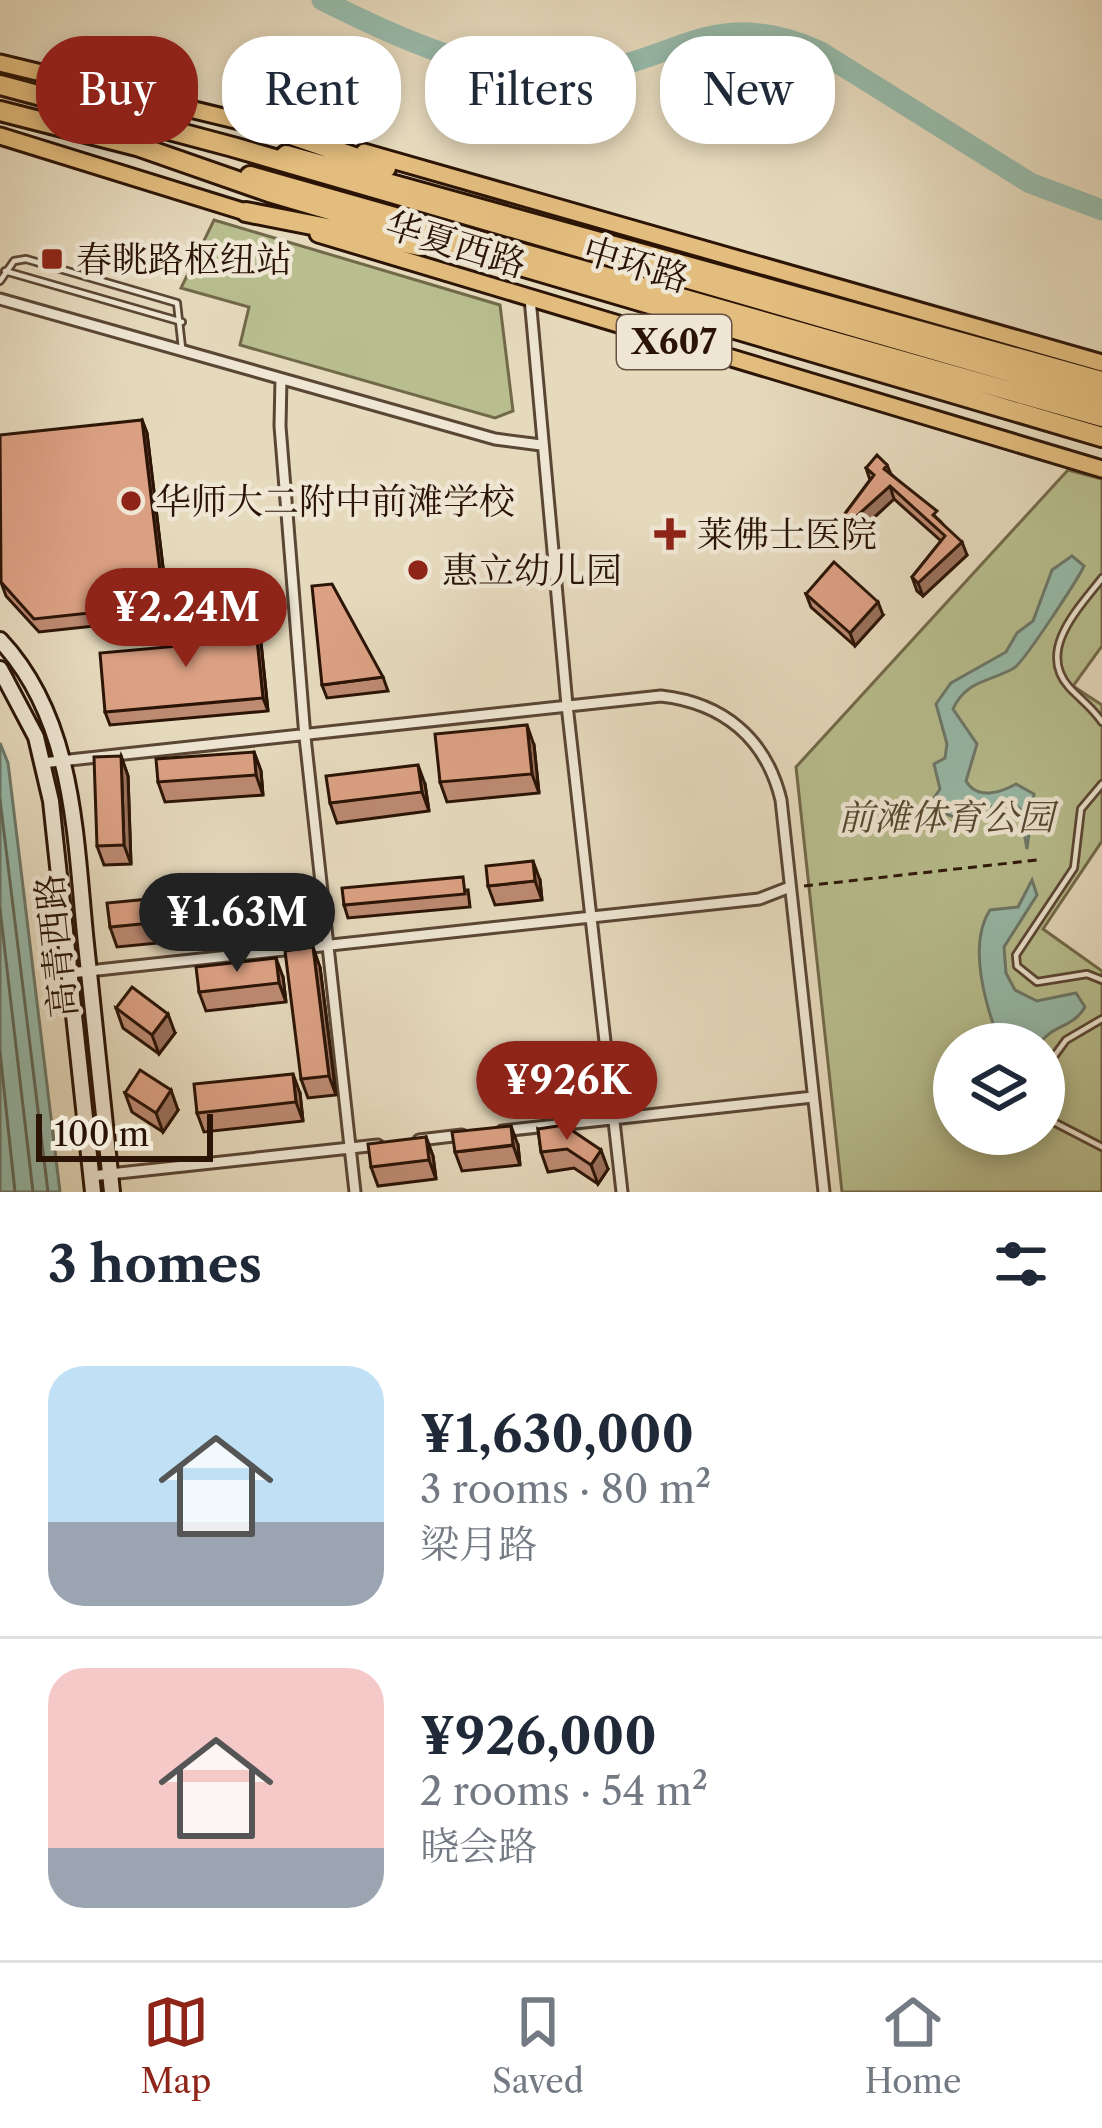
<!DOCTYPE html>
<html lang="en">
<head>
<meta charset="utf-8">
<style>
	body { margin:0; font-family:"Libre Caslon Text","Noto Serif SC",serif; background:#f6f6f7; color:#1f2937; height:100vh; display:flex; flex-direction:column; font-size:45px; white-space:nowrap }
	* { box-sizing:border-box; margin:0 }
	p { font-size:39px; color:#747a83 }
	.icon { flex:none; width:66px; height:66px; fill:none; stroke:currentColor; stroke-width:2; stroke-linecap:round; stroke-linejoin:round }
	.map { position:relative; height:1192px; overflow:hidden }
	.side { display:flex; flex-direction:column; background:#fff; flex:1 }
	.side>* { flex:none }
	.banner { position:absolute; left:36px; top:36px; width:1032px; height:108px; display:flex; gap:24px }
	.controls { position:absolute; left:933px; top:1023px; display:grid; gap:24px }
	.controls a { display:grid; place-items:center; width:132px; height:132px; border-radius:50%; background:#fff; box-shadow:0 6px 18px #0003; font-size:60px }
	.scale { position:absolute; left:36px; bottom:30px; width:177px; box-sizing:border-box; padding-left:12px; border:6px solid #2b1406; border-top:0; font-size:33px; line-height:42px; white-space:nowrap; color:#2b1406; -webkit-text-stroke:9px #efe7d4; paint-order:stroke }
	.price { position:absolute; translate:-50% -102px; padding:0 27px; border-radius:42px; background:#8f2418; color:#fff; font-size:39px; line-height:78px; filter:drop-shadow(0 3px 6px #0008) }
	.price::after { content:''; position:absolute; left:50%; top:72px; width:36px; height:27px; margin-left:-18px; background:inherit; clip-path:polygon(0 0,100% 0,50% 100%) }
	.price.current { background:#222; color:#fff }
	ul { padding:0; list-style:none }
	li { display:flex; align-items:center; gap:36px; height:300px; padding:0 48px }
	li+li { border-top:3px solid #e0e1e3 }
	li span { display:grid; place-items:center; flex:none; width:336px; height:240px; border-radius:36px; color:#555 }
	li>.icon { margin-inline-start:auto }
	span .icon { width:144px; height:144px; fill:#fffc; stroke-width:1 }
	li b { font-size:51px }
	h2 { display:flex; justify-content:space-between; align-items:center; height:144px; padding:0 48px; font-size:51px }
	.pill { padding:0 42px; border-radius:48px; background:#fff; box-shadow:0 6px 18px #0003; font-size:42px; line-height:108px }
	.pill.current { background:#8f2418; color:#fff }
	.tab-bar { display:flex; justify-content:space-around; align-items:center; height:168px; border-top:3px solid #e0e1e3; background:#fff; font-size:33px; color:#747a83 }
	.tab-bar a { display:grid; justify-items:center; gap:6px }
	.tab-bar .current { color:#8f2418 }
	.map>svg:first-child { display:block }
</style>
</head>
<body>
<div class="map">
<svg width="1102" height="1192" viewBox="0 0 1102 1192">
	<rect width="100%" height="100%" fill="#e6dabd"/>
	<filter id="stains"><feTurbulence type="fractalNoise" baseFrequency=".00167" numOctaves="4"/><feColorMatrix values="0 0 0 0 .2 0 0 0 0 .09 0 0 0 0 .02 0 0 0 .5 -.17"/></filter>
	<radialGradient id="worn" r=".72"><stop offset=".6" stop-color="#630" stop-opacity="0"/><stop offset="1" stop-color="#630" stop-opacity=".3"/></radialGradient>
	<path fill="#b8be8e" stroke="#72694a" stroke-width="3" fill-rule="evenodd" d="M 214,220 L 500,305 L 513,411 L 495,418 L 240,345 L 249,307 L 181,288 Z
		M 1068,470 L 1102,479 L 1102,646 L 1073,686 L 1102,705 L 1102,841 L 1043,929 L 1102,971 L 1102,1192 L 842,1192 L 796,767 ZM 954,1044 L 1044,1044 L 1044,1134 L 954,1134 Z"/>
	<path fill="#97bbab" stroke="#6c7869" stroke-width="3" d="M 1072,556 L 1084,566 C 1077,581 1023,663 1014,668 C 990,682 966,680 953,709 L 977,744 L 966,781 C 977,800 1000,793 1016,784 L 1034,794 L 1027,849 L 1020,809 L 1013,803 L 991,807 L 981,800 L 960,819 L 940,812 L 932,801 L 940,789 L 934,764 L 945,758 L 947,744 L 936,704 L 951,683 L 1006,652 L 1017,633 L 1033,621 L 1052,570 Z
		M 0,743 L 8,763 L 60,1192 L 0,1192 Z
		M 1032,880 L 1037,895 L 1004,947 L 1006,973 L 1015,990 L 1037,1001 L 1076,993 L 1085,1007 C 1073,1028 1054,1024 1040,1043 L 1000,1044 C 986,1006 967,945 990,910 L 1018,907 Z"/>
	<g fill="none" stroke-linecap="round" stroke-linejoin="round">
		<path stroke="#616858" stroke-width="3" d="M 0,800 L 48,1192
			M 0,909 L 33,1192
			M 0,1052 L 15,1192"/>
		<path stroke="#97bbab" stroke-width="21" d="M 322,0 C 399,39 490,81 578,73 C 677,64 709,3 819,51 L 1030,183 L 1102,210"/>
		<g stroke="#5a4634" stroke-width="10">
			<path id="lane" d="M 5,271 L 182,322
				M 0,281 L 14,261 L 26,259 L 177,303 L 182,348
				M 1102,578 C 1080,607 1036,650 1069,687 C 1080,699 1092,707 1102,722
				M 1102,784 L 1081,809 L 1074,868 L 1016,955 L 1017,966 L 1037,982 L 1087,974 L 1102,980
				M 1044,1070 L 1066,1040 L 1102,1019
				M 1044,1117 L 1102,1147"/>
		</g>
		<g stroke="#5a4634" stroke-width="15">
			<path id="street" d="M 530,298 L 567,705 L 622,1192
				M 0,299 L 495,439 L 541,445
				M 281,379 L 280,426 L 305,737 L 355,1192
				M 42,763 L 661,696 C 723,703 766,738 781,800 L 824,1192
				M 70,973 L 759,899 L 790,887
				M 502,1131 L 813,1097
				M 419,1140 L 462,1135
				M 91,1176 L 378,1145"/>
		</g>
		<g stroke="#2b1406" stroke-width="20">
			<path id="secondary" d="M 0,640 C 76,721 75,840 86,944 C 95,1027 103,1109 112,1192
				M 0,669 L 36,737 L 51,801 L 93,1192"/>
		</g>
		<g stroke="#2b1406" stroke-width="21">
			<path id="primary" d="M 0,63 L 277,130
				M 0,136 L 255,215
				M 364,152 L 1102,363
				M 318,234 L 1102,469"/>
		</g>
		<g stroke="#2b1406" stroke-width="24">
			<path id="highway" d="M 0,85 L 233,147 L 1102,399
				M 0,111 L 137,146 L 269,192 L 1102,437
				M 268,127 L 386,168
				M 286,155 L 1102,381
				M 250,176 L 1102,417
				M 246,212 L 419,246"/>
		</g>
		<path stroke="#2b1406" stroke-width="3" stroke-dasharray="9 6" stroke-linecap="butt" d="M 804,886 L 1037,860"/>
		<use href="#lane" stroke="#efe7d4" stroke-width="4.5"/>
		<use href="#street" stroke="#efe7d4" stroke-width="9"/>
		<use href="#secondary" stroke="#efe7d4" stroke-width="14"/>
		<use href="#primary" stroke="#e3bd7e" stroke-width="15"/>
		<use href="#highway" stroke="#e3bd7e" stroke-width="18"/>
	</g>
	<path fill="#bd8a72" stroke="#2b1406" stroke-width="3" d="M 142,420 L 147,433 L 169,618 L 39,632 L 6,596 L 1,582 Z
		M 887,465 L 891,474 L 941,522 L 967,555 L 923,596 L 917,591 L 912,577 L 941,541 L 894,499 L 855,535 L 848,529 L 844,515 L 870,480 L 866,468 Z
		M 806,594 L 883,615 L 855,646 L 811,607 Z
		M 260,633 L 268,711 L 110,725 L 105,712 Z
		M 383,677 L 388,691 L 327,698 L 322,685 Z
		M 534,745 L 539,793 L 447,802 L 440,782 Z
		M 254,752 L 261,771 L 263,795 L 165,802 L 158,782 Z
		M 121,756 L 128,776 L 131,864 L 104,865 L 97,846 Z
		M 425,784 L 429,811 L 337,823 L 330,803 Z
		M 540,880 L 542,900 L 495,905 L 488,886 Z
		M 468,890 L 470,907 L 348,918 L 344,905 Z
		M 281,908 L 283,930 L 206,937 L 199,918 Z
		M 167,917 L 169,942 L 117,947 L 110,927 Z
		M 320,967 L 336,1095 L 308,1098 L 301,1079 Z
		M 283,977 L 286,1002 L 206,1011 L 199,992 Z
		M 116,1008 L 175,1033 L 159,1054 L 123,1028 Z
		M 125,1093 L 178,1110 L 163,1132 L 132,1112 Z
		M 300,1093 L 303,1121 L 204,1132 L 197,1113 Z
		M 538,1129 L 608,1169 L 598,1184 L 574,1168 L 548,1172 L 541,1152 Z
		M 426,1137 L 433,1156 L 436,1179 L 378,1186 L 371,1167 Z
		M 518,1145 L 520,1165 L 462,1171 L 455,1152 Z"/>
	<path fill="#9a715c" stroke="#2b1406" stroke-width="3" d="M 142,420 L 147,433 L 169,618 L 164,605 Z
		M 890,486 L 894,499 L 855,535 L 850,522 Z
		M 962,542 L 967,555 L 923,596 L 918,583 Z
		M 878,602 L 883,615 L 855,646 L 850,633 Z
		M 255,620 L 260,633 L 268,711 L 263,698 Z
		M 527,725 L 534,745 L 539,793 L 532,774 Z
		M 254,752 L 261,771 L 263,795 L 256,775 Z
		M 121,756 L 128,776 L 131,864 L 124,845 Z
		M 418,765 L 425,784 L 429,811 L 422,792 Z
		M 533,861 L 540,880 L 542,900 L 535,881 Z
		M 274,888 L 281,908 L 283,930 L 276,910 Z
		M 160,898 L 167,917 L 169,942 L 162,922 Z
		M 313,947 L 320,967 L 336,1095 L 329,1076 Z
		M 276,958 L 283,977 L 286,1002 L 279,983 Z
		M 168,1014 L 175,1033 L 159,1054 L 152,1035 Z
		M 293,1074 L 300,1093 L 303,1121 L 296,1102 Z
		M 171,1090 L 178,1110 L 163,1132 L 156,1113 Z
		M 511,1126 L 518,1145 L 520,1165 L 513,1145 Z
		M 426,1137 L 433,1156 L 436,1179 L 429,1160 Z
		M 601,1150 L 608,1169 L 598,1184 L 591,1165 Z"/>
	<path fill="#dca184" stroke="#2b1406" stroke-width="3" d="M 142,420 L 164,605 L 34,619 L 1,582 L 0,435 Z
		M 877,455 L 887,465 L 884,469 L 937,511 L 933,515 L 962,542 L 918,583 L 912,577 L 945,536 L 890,486 L 850,522 L 844,515 L 874,475 L 866,468 Z
		M 834,562 L 878,602 L 850,633 L 806,594 Z
		M 332,584 L 383,677 L 322,685 L 312,586 Z
		M 255,620 L 263,698 L 105,712 L 100,653 L 190,645 L 188,627 Z
		M 527,725 L 532,774 L 440,782 L 435,734 Z
		M 254,752 L 256,775 L 158,782 L 156,759 Z
		M 121,756 L 124,845 L 97,846 L 94,757 Z
		M 418,765 L 422,792 L 330,803 L 326,776 Z
		M 533,861 L 535,881 L 488,886 L 486,866 Z
		M 463,877 L 465,894 L 344,905 L 342,888 Z
		M 274,888 L 276,910 L 199,918 L 197,896 Z
		M 160,898 L 162,922 L 110,927 L 107,903 Z
		M 313,947 L 329,1076 L 301,1079 L 285,951 Z
		M 276,958 L 279,983 L 199,992 L 196,967 Z
		M 132,987 L 168,1014 L 152,1035 L 116,1008 Z
		M 140,1070 L 171,1090 L 156,1113 L 125,1093 Z
		M 293,1074 L 296,1102 L 197,1113 L 194,1084 Z
		M 564,1125 L 601,1150 L 591,1165 L 567,1149 L 541,1152 L 538,1129 Z
		M 511,1126 L 513,1145 L 455,1152 L 452,1132 Z
		M 426,1137 L 429,1160 L 371,1167 L 368,1144 Z"/>
	<g fill="#8f2418" stroke="#efe7d4" stroke-width="4.5">
		<rect x="40" y="247" width="24" height="24" rx="6"/>
		<circle cx="131" cy="501" r="12"/>
		<path d="M664 516h12v12h12v12h-12v12h-12v-12h-12v-12h12z"/>
		<circle cx="418" cy="570" r="12"/>
	</g>
	<g text-anchor="middle" stroke-width="9" stroke-linejoin="round" paint-order="stroke">
		<rect fill="#efe7d4" stroke="#665344" stroke-width="3" x="617" y="315" width="114" height="54" rx="9"/>
		<g font-size="33" font-weight="bold" fill="#2b1406">
			<text x="674" y="354">X607</text>
		</g>
		<g font-size="36" fill="#2b1406" stroke="#efe7d4">
			<text transform="translate(456 244) rotate(17)" y="13">华夏西路</text>
			<text transform="translate(636 264) rotate(17)" y="13">中环路</text>
			<text transform="translate(56 946) rotate(-96)" y="13">高青西路</text>
		</g>
		<g font-size="36" fill="#2b1406" stroke="#efe7d4" text-anchor="start">
			<text x="76" y="272">春眺路枢纽站</text>
			<text x="155" y="514">华师大二附中前滩学校</text>
			<text x="697" y="547">莱佛士医院</text>
			<text x="442" y="583">惠立幼儿园</text>
		</g>
		<g font-size="36" font-style="italic" fill="#55472f" stroke="#efe7d4">
			<text x="946" y="830">前滩体育公园</text>
		</g>
	</g>
	<rect width="100%" height="100%" filter="url(#stains)"/>
	<rect width="100%" height="100%" fill="url(#worn)"/>
</svg>
<div class="controls">
<a><svg class="icon" aria-label="layers" viewBox="0 0 24 24"><path d="M12 4l9 5-9 5-9-5zM3 14l9 5 9-5"/></svg></a>
</div>
<div class="scale">100 m</div>
<b class="price" style="left:186px;top:670px">¥2.24M</b>
<b class="price current" style="left:237px;top:975px">¥1.63M</b>
<b class="price" style="left:567px;top:1143px">¥926K</b>
<div class="banner">
<a class="pill current">Buy</a>
<a class="pill">Rent</a>
<a class="pill">Filters</a>
<a class="pill">New</a>
</div>
</div>
<section class="side">
<h2>3 homes<svg class="icon" aria-label="filters" viewBox="0 0 24 24"><path d="M4 7h16M4 17h16"/><circle cx="9" cy="7" r="2"/><circle cx="15" cy="17" r="2"/></svg></h2>
<ul>
<li><span style="background:linear-gradient(#bfe0f5 65%,#9aa5b1 0)"><svg class="icon" aria-label="home" viewBox="0 0 24 24"><path d="M3 11l9-7 9 7M6 9v11h12V9"/></svg></span><div><b>¥1,630,000</b><p>3 rooms · 80 m²</p><p>梁月路</p></div></li>
<li><span style="background:linear-gradient(#f6c9c9 75%,#9aa5b1 0)"><svg class="icon" aria-label="home" viewBox="0 0 24 24"><path d="M3 11l9-7 9 7M6 9v11h12V9"/></svg></span><div><b>¥926,000</b><p>2 rooms · 54 m²</p><p>晓会路</p></div></li>
</ul>
</section>
<nav class="tab-bar">
<a class="current"><svg class="icon" aria-label="map" viewBox="0 0 24 24"><path d="M3 6l6-2 6 2 6-2v14l-6 2-6-2-6 2zM9 4v14M15 6v14"/></svg>Map</a>
<a><svg class="icon" aria-label="saved" viewBox="0 0 24 24"><path d="M7 4h10v16l-5-4-5 4z"/></svg>Saved</a>
<a><svg class="icon" aria-label="home" viewBox="0 0 24 24"><path d="M3 11l9-7 9 7M6 9v11h12V9"/></svg>Home</a>
</nav>
</body>
</html>
